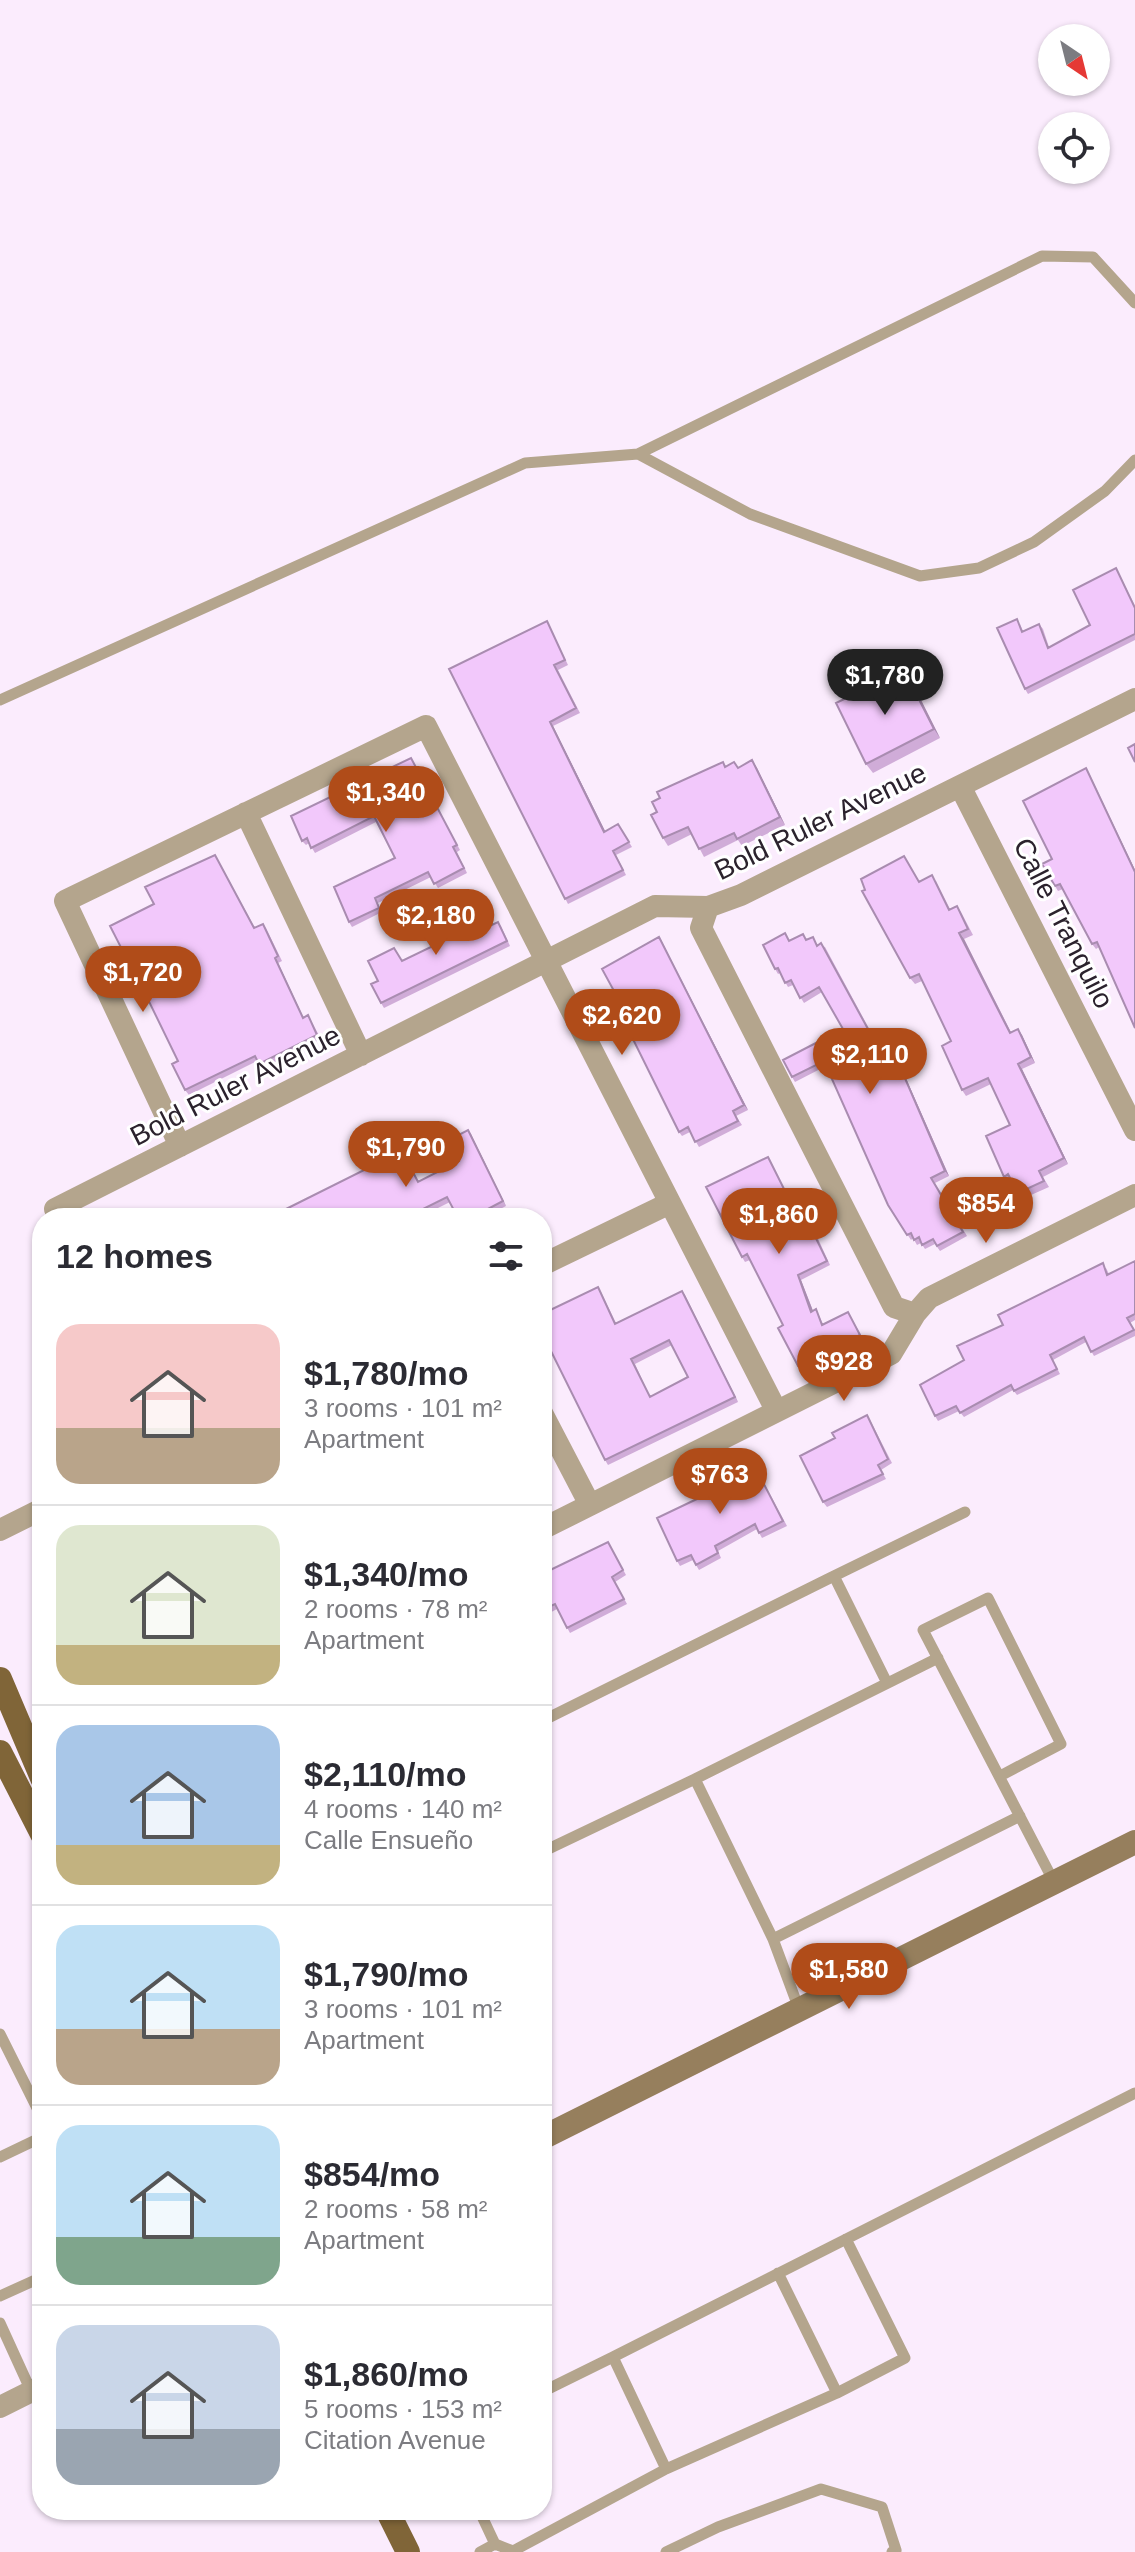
<!DOCTYPE html>
<html lang="en">
<head>
<meta charset="utf-8">
<style>
	body { margin:0; font-family:Arial,sans-serif; background:#f2f2f3; color:#2b2b33; height:100vh; display:flex; flex-direction:column; font-size:30px; white-space:nowrap }
	* { box-sizing:border-box; margin:0 }
	p { font-size:26px; color:#7c7c81 }
	.icon { flex:none; width:44px; height:44px; fill:none; stroke:currentColor; stroke-width:2; stroke-linecap:round; stroke-linejoin:round }
	.map { position:relative; flex:1; overflow:hidden }
	.drawer { position:absolute; left:32px; top:1208px; width:520px; height:1312px; display:flex; flex-direction:column; background:#fff; border-radius:32px; box-shadow:0 2px 6px #0004 }
	.drawer>* { flex:none }
	.needle { width:52px; rotate:145deg }
	.buttons { position:absolute; left:1038px; top:24px; display:grid; gap:16px }
	.buttons a { display:grid; place-items:center; width:72px; height:72px; border-radius:50%; background:#fff; box-shadow:0 2px 6px #0004; font-size:40px }
	.price { position:absolute; translate:-50% -68px; padding:0 18px; border-radius:28px; background:#b04c19; color:#fff; font-size:26px; line-height:52px; filter:drop-shadow(0 2px 4px #0008) }
	.price::after { content:''; position:absolute; left:50%; top:48px; width:24px; height:18px; margin-left:-12px; background:inherit; clip-path:polygon(0 0,100% 0,50% 100%) }
	.price.current { background:#222; color:#fff }
	ul { padding:0; list-style:none }
	li { display:flex; align-items:center; gap:24px; height:200px; padding:0 24px }
	li+li { border-top:2px solid #e1e1e2 }
	li span { display:grid; place-items:center; flex:none; width:224px; height:160px; border-radius:24px; color:#555 }
	li>.icon { margin-inline-start:auto }
	span .icon { width:96px; height:96px; fill:#fffc; stroke-width:1 }
	li b { font-size:34px }
	h2 { display:flex; justify-content:space-between; align-items:center; height:96px; padding:0 24px; font-size:34px }
	.map>svg:first-child { display:block }
</style>
</head>
<body>
<div class="map">
<svg width="1135" height="2552" viewBox="0 0 1135 2552">
	<rect width="100%" height="100%" fill="#fbecfd"/>
	<g fill="none" stroke-linecap="round" stroke-linejoin="round">
		<path stroke="#b4a58d" stroke-width="11" d="M 638,454 L 750,514 L 920,576 L 979,568 L 1034,542 L 1105,491 L 1135,460
			M 0,700 L 525,463 L 638,454 L 1042,256 L 1093,257 L 1135,303
			M 938,1658 L 695,1779 L 773,1939 L 1020,1816
			M 887,1683 L 834,1576 L 965,1512
			M 542,1721 L 834,1576
			M 1000,1776 L 1061,1744 L 988,1598 L 923,1630 L 1054,1882
			M 542,1852 L 695,1779
			M 773,1939 L 799,2009
			M 0,2034 L 42,2118
			M 0,2157 L 42,2137
			M 778,2273 L 837,2393 L 905,2358 L 846,2239
			M 0,2296 L 42,2277
			M 0,2323 L 31,2391
			M 613,2357 L 1135,2093
			M 666,2469 L 837,2393
			M 479,2510 L 495,2544
			M 480,2552 L 495,2544 L 513,2551 L 666,2469 L 613,2357 L 542,2392
			M 666,2552 L 718,2527 L 821,2489 L 882,2507 L 896,2550 L 892,2552"/>
		<path stroke="#b4a58d" stroke-width="22" d="M 960,786 L 1135,1130
			M 246,813 L 361,1055
			M 708,907 L 701,928 L 894,1307 L 915,1314
			M 180,1146 L 65,901 L 426,726 L 776,1410
			M 60,1218 L 55,1209 L 655,906 L 708,907 L 741,895 L 1135,699
			M 542,1265 L 670,1203
			M 542,1413 L 590,1505
			M 542,1529 L 891,1354 L 915,1314 L 929,1298 L 1135,1195
			M 0,1530 L 42,1509
			M 0,2407 L 42,2386"/>
		<path stroke="#967f5d" stroke-width="24" d="M 542,2138 L 1135,1842"/>
		<path stroke="#806538" stroke-width="24" d="M 0,1679 L 42,1778
			M 0,1752 L 42,1834
			M 387,2510 L 408,2552"/>
	</g>
	<path fill="#d0acd8" fill-rule="evenodd" d="M 1116,568 L 1135,606 L 1135,640 L 1028,694 L 1025,689 L 1020,624 L 1023,631 L 1039,624 L 1043,629 L 1049,647 L 1090,625 Z
		M 547,621 L 568,665 L 558,670 L 580,713 L 553,726 L 605,831 L 618,824 L 632,847 L 616,855 L 626,875 L 568,904 L 449,669 Z
		M 911,680 L 940,738 L 873,773 L 866,764 Z
		M 752,760 L 757,768 L 785,825 L 742,846 L 738,840 L 704,857 L 692,834 L 668,846 L 663,838 L 657,812 L 723,762 L 726,766 L 738,768 Z
		M 414,763 L 460,850 L 457,852 L 467,873 L 438,888 L 431,877 L 378,903 L 382,912 L 352,927 L 349,922 L 395,858 L 376,822 L 315,853 L 309,843 L 306,845 L 302,841 Z
		M 1089,773 L 1135,870 L 1135,1028 L 1099,947 L 1096,949 L 1092,944 L 1063,889 L 1058,891 L 1055,886 L 1052,859 Z
		M 218,860 L 255,928 L 263,924 L 266,928 L 282,961 L 278,963 L 303,1017 L 308,1015 L 321,1039 L 262,1069 L 257,1061 L 189,1095 L 185,1090 L 178,1061 L 142,988 L 137,990 L 134,986 L 130,965 L 154,904 Z
		M 920,881 L 936,881 L 950,909 L 957,906 L 961,912 L 973,935 L 964,939 L 1011,1032 L 1022,1035 L 1035,1063 L 1022,1069 L 1068,1164 L 1043,1177 L 1049,1187 L 1022,1199 L 1011,1181 L 1008,1182 L 1004,1177 L 1010,1125 L 991,1084 L 966,1096 L 962,1090 L 951,1041 L 922,981 L 915,984 L 910,978 Z
		M 484,908 L 493,924 L 498,922 L 501,926 L 510,946 L 384,1008 L 381,1003 L 378,981 L 402,961 L 460,933 Z
		M 659,937 L 748,1110 L 736,1116 L 742,1125 L 699,1147 L 690,1132 L 682,1136 L 679,1132 L 626,1013 Z
		M 807,940 L 825,947 L 893,1073 L 904,1074 L 949,1176 L 935,1183 L 967,1236 L 940,1251 L 935,1244 L 925,1249 L 921,1243 L 917,1245 L 913,1238 L 911,1240 L 888,1205 L 826,1066 L 795,1082 L 792,1077 L 843,1029 L 822,992 L 804,1003 L 793,985 L 788,987 L 780,973 L 778,974 L 775,969 L 790,941 Z
		M 468,1130 L 506,1206 L 483,1218 L 458,1218 L 450,1202 L 418,1218 L 270,1218 L 405,1156 L 419,1182 L 459,1161 Z
		M 771,1162 L 805,1231 L 815,1232 L 830,1265 L 801,1280 L 813,1311 L 816,1309 L 823,1324 L 848,1312 L 864,1340 L 801,1371 L 798,1366 L 783,1325 L 750,1260 L 745,1262 L 742,1257 Z
		M 1135,1261 L 1135,1320 L 1130,1323 L 1135,1330 L 1135,1336 L 1094,1356 L 1086,1342 L 1053,1360 L 1060,1374 L 1017,1395 L 1013,1390 L 964,1417 L 959,1411 L 938,1421 L 935,1416 L 964,1360 L 1003,1325 L 1106,1268 L 1109,1274 Z
		M 682,1291 L 738,1402 L 608,1465 L 605,1460 L 601,1292 L 616,1323 ZM 672,1345 L 688,1377 L 650,1397 L 635,1364 Z
		M 870,1420 L 892,1463 L 881,1470 L 886,1479 L 827,1507 L 823,1502 L 835,1438 Z
		M 756,1468 L 787,1526 L 762,1538 L 757,1529 L 718,1551 L 721,1558 L 699,1570 L 693,1560 L 680,1566 L 677,1561 L 722,1487 Z
		M 542,1481 L 549,1495 L 542,1498 Z
		M 608,1542 L 626,1575 L 615,1582 L 627,1604 L 570,1633 L 557,1609 L 542,1617 L 542,1574 Z"/>
	<path fill="#a98cb0" d="M 904,670 L 911,680 L 940,738 L 934,729 Z
		M 550,722 L 553,726 L 608,837 L 604,832 Z
		M 752,760 L 757,768 L 785,825 L 780,817 Z
		M 1086,768 L 1135,870 L 1135,872 Z
		M 959,933 L 964,939 L 1014,1039 L 1010,1033 Z
		M 659,937 L 662,942 L 748,1110 L 744,1105 Z
		M 275,958 L 278,963 L 306,1023 L 303,1018 Z
		M 1018,1029 L 1022,1035 L 1035,1063 L 1031,1057 Z
		M 1018,1064 L 1022,1069 L 1068,1164 L 1064,1158 Z
		M 901,1069 L 904,1074 L 949,1176 L 945,1171 Z
		M 468,1130 L 471,1134 L 506,1206 L 503,1201 Z
		M 798,1275 L 801,1280 L 815,1316 L 811,1312 Z
		M 682,1291 L 685,1295 L 738,1402 L 735,1397 Z"/>
	<path fill="#f2c8fb" stroke="#a98cb0" stroke-width="2" fill-rule="evenodd" d="M 1116,568 L 1135,608 L 1135,634 L 1025,689 L 997,628 L 1017,619 L 1022,632 L 1039,624 L 1048,648 L 1090,625 L 1073,590 Z
		M 547,621 L 565,660 L 554,665 L 576,708 L 550,722 L 604,832 L 618,824 L 629,842 L 613,851 L 623,870 L 565,899 L 449,669 Z
		M 904,670 L 934,729 L 866,764 L 836,703 Z
		M 1135,744 L 1135,762 L 1128,748 Z
		M 411,758 L 457,845 L 453,847 L 464,868 L 434,884 L 428,872 L 375,898 L 379,908 L 349,922 L 334,887 L 395,858 L 374,816 L 311,848 L 307,838 L 302,841 L 291,816 Z
		M 752,760 L 780,817 L 737,839 L 734,833 L 699,849 L 688,827 L 663,838 L 651,815 L 657,812 L 652,802 L 660,798 L 657,792 L 723,762 L 725,767 L 734,762 L 738,768 Z
		M 1086,768 L 1135,872 L 1135,1028 L 1097,942 L 1092,944 L 1060,884 L 1055,886 L 1042,864 L 1052,859 L 1023,801 Z
		M 215,855 L 254,928 L 263,924 L 278,956 L 275,958 L 303,1018 L 308,1015 L 317,1035 L 259,1064 L 255,1056 L 185,1090 L 172,1064 L 178,1061 L 140,983 L 134,986 L 125,968 L 130,965 L 110,926 L 154,904 L 145,887 Z
		M 904,856 L 919,882 L 932,875 L 949,910 L 957,906 L 968,929 L 959,933 L 1010,1033 L 1018,1029 L 1031,1057 L 1018,1064 L 1064,1158 L 1039,1171 L 1044,1181 L 1018,1193 L 1008,1174 L 1004,1177 L 986,1136 L 1010,1125 L 988,1078 L 962,1090 L 942,1046 L 951,1041 L 919,974 L 910,978 L 862,891 L 865,890 L 861,879 Z
		M 484,908 L 492,925 L 498,922 L 507,941 L 381,1003 L 371,984 L 378,981 L 368,961 L 394,948 L 402,961 L 460,933 L 454,922 Z
		M 785,933 L 789,941 L 803,934 L 806,940 L 813,937 L 817,946 L 821,943 L 892,1073 L 901,1069 L 945,1171 L 931,1178 L 963,1232 L 937,1246 L 933,1239 L 922,1245 L 919,1237 L 914,1240 L 911,1233 L 907,1235 L 888,1205 L 824,1061 L 792,1077 L 783,1060 L 843,1029 L 819,987 L 800,998 L 791,980 L 785,983 L 778,968 L 775,969 L 763,945 Z
		M 659,937 L 744,1105 L 733,1111 L 738,1121 L 695,1142 L 688,1127 L 679,1132 L 621,1015 L 626,1013 L 602,969 Z
		M 468,1130 L 503,1201 L 471,1218 L 458,1218 L 447,1197 L 405,1218 L 270,1217 L 402,1151 L 418,1182 L 459,1161 L 449,1140 Z
		M 768,1157 L 805,1231 L 811,1228 L 827,1261 L 798,1275 L 811,1312 L 816,1309 L 822,1325 L 848,1312 L 860,1335 L 798,1366 L 778,1328 L 783,1325 L 747,1254 L 742,1257 L 706,1187 Z
		M 1135,1261 L 1135,1314 L 1127,1318 L 1134,1330 L 1091,1352 L 1084,1337 L 1050,1355 L 1057,1369 L 1014,1391 L 1011,1385 L 960,1413 L 956,1406 L 935,1416 L 920,1385 L 964,1360 L 957,1346 L 1003,1325 L 998,1315 L 1103,1263 L 1107,1275 Z
		M 598,1287 L 615,1324 L 682,1291 L 735,1397 L 605,1460 L 542,1333 L 542,1314 ZM 669,1340 L 688,1377 L 650,1397 L 631,1359 Z
		M 867,1415 L 888,1459 L 878,1465 L 883,1474 L 823,1502 L 800,1456 L 835,1438 L 832,1433 Z
		M 753,1463 L 783,1521 L 759,1533 L 755,1524 L 715,1546 L 718,1553 L 696,1565 L 691,1555 L 677,1561 L 657,1518 L 722,1487 L 736,1478 L 733,1471 Z
		M 608,1542 L 623,1570 L 612,1577 L 624,1599 L 567,1628 L 555,1604 L 542,1610 L 542,1574 Z"/>
	<g text-anchor="middle" stroke-width="6" stroke-linejoin="round" paint-order="stroke">
		<g font-size="28" fill="#2b222d" stroke="#fff">
			<text transform="translate(820 821) rotate(-26)" y="10">Bold Ruler Avenue</text>
			<text transform="translate(1064 923) rotate(63)" y="10">Calle Tranquilo</text>
			<text transform="translate(235 1085) rotate(-27)" y="10">Bold Ruler Avenue</text>
		</g>
	</g>
</svg>
<div class="buttons">
<a><svg class="needle" viewBox="-14 -14 28 28"><path d="M0-13l5 13h-10z" fill="#e53935"/><path d="M0 13l5-13h-10z" fill="#7c7c81"/></svg></a>
<a><svg class="icon" aria-label="locate" viewBox="0 0 24 24"><circle cx="12" cy="12" r="6"/><path d="M12 2v4M12 18v4M2 12h4M18 12h4"/></svg></a>
</div>
<b class="price current" style="left:885px;top:717px">$1,780</b>
<b class="price" style="left:386px;top:834px">$1,340</b>
<b class="price" style="left:436px;top:957px">$2,180</b>
<b class="price" style="left:143px;top:1014px">$1,720</b>
<b class="price" style="left:622px;top:1057px">$2,620</b>
<b class="price" style="left:870px;top:1096px">$2,110</b>
<b class="price" style="left:406px;top:1189px">$1,790</b>
<b class="price" style="left:986px;top:1245px">$854</b>
<b class="price" style="left:779px;top:1256px">$1,860</b>
<b class="price" style="left:844px;top:1403px">$928</b>
<b class="price" style="left:720px;top:1516px">$763</b>
<b class="price" style="left:849px;top:2011px">$1,580</b>
<section class="drawer">
<h2>12 homes<svg class="icon" aria-label="filters" viewBox="0 0 24 24"><path d="M4 7h16M4 17h16"/><circle cx="9" cy="7" r="2"/><circle cx="15" cy="17" r="2"/></svg></h2>
<ul>
<li><span style="background:linear-gradient(#f6c9c9 65%,#b9a48a 0)"><svg class="icon" aria-label="home" viewBox="0 0 24 24"><path d="M3 11l9-7 9 7M6 9v11h12V9"/></svg></span><div><b>$1,780/mo</b><p>3 rooms · 101 m²</p><p>Apartment</p></div></li>
<li><span style="background:linear-gradient(#dfe7d0 75%,#c2b280 0)"><svg class="icon" aria-label="home" viewBox="0 0 24 24"><path d="M3 11l9-7 9 7M6 9v11h12V9"/></svg></span><div><b>$1,340/mo</b><p>2 rooms · 78 m²</p><p>Apartment</p></div></li>
<li><span style="background:linear-gradient(#a9c7e8 75%,#c2b280 0)"><svg class="icon" aria-label="home" viewBox="0 0 24 24"><path d="M3 11l9-7 9 7M6 9v11h12V9"/></svg></span><div><b>$2,110/mo</b><p>4 rooms · 140 m²</p><p>Calle Ensueño</p></div></li>
<li><span style="background:linear-gradient(#bfe0f5 65%,#b9a48a 0)"><svg class="icon" aria-label="home" viewBox="0 0 24 24"><path d="M3 11l9-7 9 7M6 9v11h12V9"/></svg></span><div><b>$1,790/mo</b><p>3 rooms · 101 m²</p><p>Apartment</p></div></li>
<li><span style="background:linear-gradient(#bfe0f5 70%,#7fa58c 0)"><svg class="icon" aria-label="home" viewBox="0 0 24 24"><path d="M3 11l9-7 9 7M6 9v11h12V9"/></svg></span><div><b>$854/mo</b><p>2 rooms · 58 m²</p><p>Apartment</p></div></li>
<li><span style="background:linear-gradient(#c9d6e8 65%,#9aa5b1 0)"><svg class="icon" aria-label="home" viewBox="0 0 24 24"><path d="M3 11l9-7 9 7M6 9v11h12V9"/></svg></span><div><b>$1,860/mo</b><p>5 rooms · 153 m²</p><p>Citation Avenue</p></div></li>
</ul>
</section>
</div>
</body>
</html>
